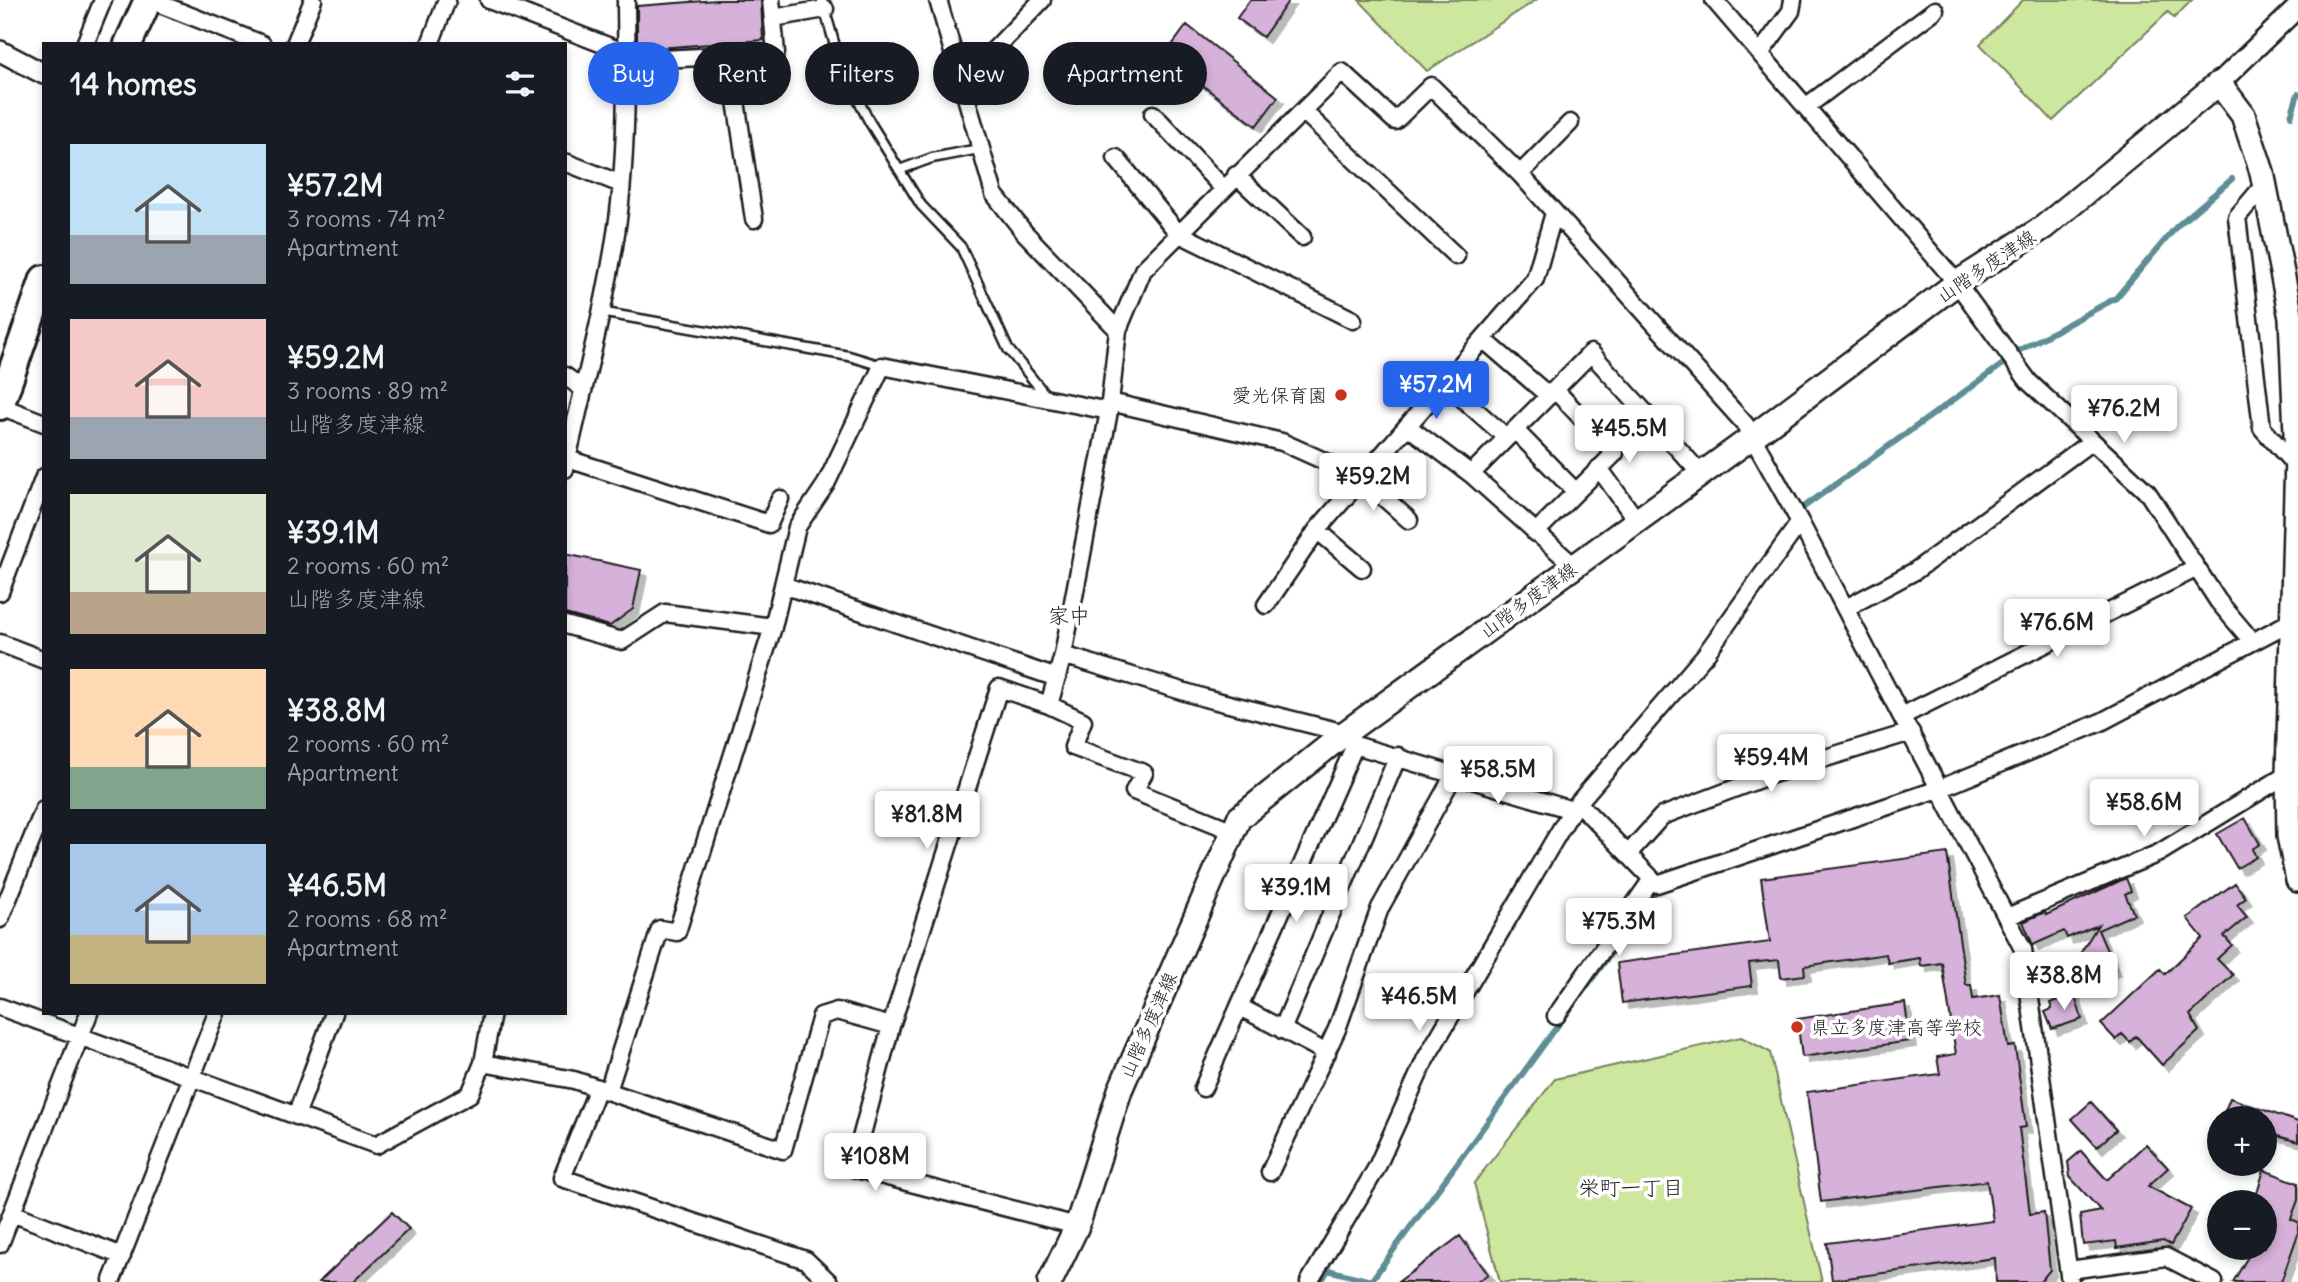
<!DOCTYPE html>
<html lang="en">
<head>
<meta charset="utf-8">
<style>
	body { margin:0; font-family:Delius,"Klee One",sans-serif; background:#20242c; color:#f1f3f6; height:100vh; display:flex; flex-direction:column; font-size:26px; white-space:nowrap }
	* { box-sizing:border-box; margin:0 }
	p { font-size:23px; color:#9ea1a6 }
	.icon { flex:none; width:38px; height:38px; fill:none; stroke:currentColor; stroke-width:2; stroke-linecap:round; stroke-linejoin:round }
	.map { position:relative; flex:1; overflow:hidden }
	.details { position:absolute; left:42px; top:42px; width:525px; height:973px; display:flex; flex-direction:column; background:#171b24; border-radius:0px; box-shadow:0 4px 10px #0003 }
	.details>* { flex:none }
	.hud { position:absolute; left:588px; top:42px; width:665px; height:63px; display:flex; gap:14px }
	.fabs { position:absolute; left:2207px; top:1106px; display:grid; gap:14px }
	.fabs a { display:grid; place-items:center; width:70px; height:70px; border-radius:50%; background:#171b24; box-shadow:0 4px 10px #0003; font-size:35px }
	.price { position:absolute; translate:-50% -60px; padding:0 16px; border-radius:7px; background:#fff; color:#222; font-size:23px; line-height:46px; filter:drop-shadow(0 2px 4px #0008) }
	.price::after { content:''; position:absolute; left:50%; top:42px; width:21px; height:16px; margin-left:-10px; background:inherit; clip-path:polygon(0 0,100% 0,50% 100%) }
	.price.active { background:#2563eb; color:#fff }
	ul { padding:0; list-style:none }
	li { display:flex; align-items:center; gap:21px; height:175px; padding:0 28px }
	li span { display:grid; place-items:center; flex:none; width:196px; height:140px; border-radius:0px; color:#555 }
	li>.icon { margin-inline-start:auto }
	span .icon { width:84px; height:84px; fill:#fffc; stroke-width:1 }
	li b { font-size:30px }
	h2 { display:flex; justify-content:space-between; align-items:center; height:84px; padding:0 28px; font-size:30px }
	.pill { padding:0 24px; border-radius:32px; background:#171b24; box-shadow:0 4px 10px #0003; font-size:24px; line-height:63px }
	.pill.active { background:#2563eb; color:#fff }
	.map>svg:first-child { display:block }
</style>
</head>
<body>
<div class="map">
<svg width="2298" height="1282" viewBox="0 0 2298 1282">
	<defs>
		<filter id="shadow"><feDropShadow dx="6" dy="6" stdDeviation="0" flood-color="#0004"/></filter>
	</defs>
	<rect width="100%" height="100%" fill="#fff"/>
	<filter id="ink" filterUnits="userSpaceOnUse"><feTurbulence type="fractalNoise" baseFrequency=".0143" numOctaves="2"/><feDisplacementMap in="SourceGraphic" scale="14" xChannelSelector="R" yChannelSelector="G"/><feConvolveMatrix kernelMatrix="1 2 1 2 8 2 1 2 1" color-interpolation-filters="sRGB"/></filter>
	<g filter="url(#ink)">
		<path fill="#cde89e" stroke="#74825d" stroke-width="2" d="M 1359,0 L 1536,0 L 1427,71 Z
			M 2023,0 L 2192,0 L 2174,18 L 2168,12 L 2053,121 L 1980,44 Z
			M 1741,1037 L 1770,1052 L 1822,1282 L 1500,1282 L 1474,1183 L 1555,1079 Z"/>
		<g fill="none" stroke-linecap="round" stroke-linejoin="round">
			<path stroke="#5d8e93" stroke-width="6" d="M 2291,116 L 2298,94
				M 2018,351 L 2116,298 L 2177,226 L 2232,179
				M 1801,509 L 2006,362
				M 1579,997 L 1654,894
				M 1321,1282 L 1328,1270 L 1371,1281 L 1564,1017"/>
		</g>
		<path fill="#d6b1da" stroke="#1c1c1c" stroke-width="2" filter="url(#shadow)" d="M 717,0 L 761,0 L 763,40 L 645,49 L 637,46 L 637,6 Z
			M 1250,0 L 1289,0 L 1263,37 L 1237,18 Z
			M 1187,25 L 1278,97 L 1256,126 L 1164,56 Z
			M 565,554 L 641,570 L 633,609 L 610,626 L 565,614 Z
			M 2245,818 L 2260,844 L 2252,849 L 2256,857 L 2237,868 L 2217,834 Z
			M 1947,853 L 1966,985 L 1971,985 L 1973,999 L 2000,995 L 2008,1047 L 2015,1046 L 2026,1127 L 2019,1128 L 2030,1214 L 2044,1212 L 2050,1270 L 2040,1282 L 1996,1282 L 1995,1258 L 1832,1280 L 1827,1243 L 1993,1221 L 1987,1181 L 1821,1202 L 1807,1092 L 1940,1074 L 1937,1057 L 1956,1054 L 1942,963 L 1921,966 L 1920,958 L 1888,963 L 1886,954 L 1804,966 L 1805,975 L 1781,978 L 1779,960 L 1749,963 L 1752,986 L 1622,1003 L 1617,963 L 1770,942 L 1761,878 Z
			M 2126,878 L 2131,891 L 2125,894 L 2134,914 L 2098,930 L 2115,969 L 2081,983 L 2073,965 L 2098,925 L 2067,938 L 2064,931 L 2033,945 L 2023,922 L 2045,912 L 2046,915 Z
			M 2235,883 L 2246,898 L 2237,905 L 2247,917 L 2224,936 L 2232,945 L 2217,959 L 2233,975 L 2190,1015 L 2199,1031 L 2162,1065 L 2136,1036 L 2130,1042 L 2122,1034 L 2116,1040 L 2101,1024 L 2160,969 L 2165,974 L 2203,938 L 2187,918 Z
			M 2074,993 L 2082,1019 L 2052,1029 L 2045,1012 L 2052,1009 L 2050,1003 Z
			M 1905,1003 L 1910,1041 L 1802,1057 L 1797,1019 Z
			M 2230,1098 L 2298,1122 L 2298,1142 L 2264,1132 L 2264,1118 L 2232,1118 L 2224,1113 Z
			M 2091,1102 L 2116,1130 L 2097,1147 L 2072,1119 Z
			M 2146,1144 L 2168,1168 L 2148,1186 L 2191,1209 L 2171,1245 L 2163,1241 L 2117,1248 L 2116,1241 L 2083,1245 L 2080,1215 L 2101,1211 L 2070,1177 L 2068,1162 L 2081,1151 L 2107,1180 Z
			M 2264,1170 L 2298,1183 L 2298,1200 L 2291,1219 L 2298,1222 L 2298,1234 L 2281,1282 L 2233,1282 L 2253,1248 L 2264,1248 L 2264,1202 L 2254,1202 Z
			M 392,1212 L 409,1229 L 353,1282 L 319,1282 Z
			M 1460,1236 L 1488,1274 L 1477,1282 L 1398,1282 Z"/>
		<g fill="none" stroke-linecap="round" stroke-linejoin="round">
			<g stroke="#1c1c1c" stroke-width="13">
				<path id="service" d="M 822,0 L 841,67 L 869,121 L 921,205 L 961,247 L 1008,349 L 1048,398
					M 899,170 L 932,158 L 979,149
					M 600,312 L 849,356 L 882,366"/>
			</g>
			<g stroke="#1c1c1c" stroke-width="21">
				<path id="minor" d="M 150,0 L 262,44
					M 489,0 L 644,60 L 776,53 L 771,0
					M 938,0 L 994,194 L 1024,232 L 1118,330
					M 1714,0 L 1957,283 L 2029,382 L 2148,493 L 2218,601 L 2251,640
					M 773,18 L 825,9
					M 85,44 L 103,0
					M 295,44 L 313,0
					M 430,44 L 447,0
					M 1761,52 L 1791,11 L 1793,0
					M 729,55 L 754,219
					M 959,81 L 996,48 L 1042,0
					M 1807,106 L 1935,10
					M 1303,111 L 1456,256
					M 1153,114 L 1223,188
					M 1116,158 L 1178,233 L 1353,320
					M 565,162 L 621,184
					M 1520,174 L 1570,123
					M 1236,175 L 1302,237
					M 2264,185 L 2237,217 L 2262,428 L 2296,466
					M 1483,339 L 1549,396
					M 565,376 L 582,388
					M 1445,383 L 1507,438
					M 1110,402 L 1282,442 L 1362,478 L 1409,520
					M 0,406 L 44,423
					M 1407,426 L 1471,474 L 1574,566
					M 1515,430 L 1576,492
					M 568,459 L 769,524 L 780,499
					M 1599,468 L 1637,521
					M 565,469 C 584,381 610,292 620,203 C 627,136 627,67 626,0
					M 1471,474 L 1591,353 L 1701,474
					M 1317,530 L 1362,568
					M 1535,533 L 1615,453 L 1555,390
					M 783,585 L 797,527 L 826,484 L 882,366 L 1109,411
					M 0,592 L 44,477
					M 1266,605 L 1317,530 L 1535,279 L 1554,213
					M 1846,608 L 1915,571 L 2092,441
					M 565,625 L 622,641 L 665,613 L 773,627 L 783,585 L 1057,678
					M 0,643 L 44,660
					M 1063,655 L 1205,698 L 1345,733 L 1355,745 L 1572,810 L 1705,655 L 1800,522
					M 1049,705 L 1083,721 L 1073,747 L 1144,773 L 1134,791 L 1233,831
					M 1902,716 L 2195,569
					M 1578,803 L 1657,884 L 1939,789 L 2101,722 L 2292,621
					M 1628,854 L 1662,816 L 1773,774 L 1911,732
					M 2007,917 L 2159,853 L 2288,774
					M 0,919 L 44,809
					M 0,1007 L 376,1145 L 470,1094 L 483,1063
					M 1240,1007 L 1327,1053
					M 492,1013 L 483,1063 L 574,1080 L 783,1150 L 821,1016 L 837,1011 L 891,1026
					M 1556,1016 L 1652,879
					M 1282,1030 L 1398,756
					M 598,1088 L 562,1178 L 806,1260 L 829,1282
					M 1203,1088 L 1355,745
					M 608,1091 L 660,929 L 677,932 L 773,627
					M 296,1116 L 334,1013
					M 1270,1172 L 1337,1029 L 1380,908 L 1455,773
					M 12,1213 L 122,1256
					M 1077,1226 L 853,1168 L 891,1026 L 999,688 L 1049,705 L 1063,655 L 1109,411 L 1118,330 L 1143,270 L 1342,72 L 1395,121 L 1431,86 L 1520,174 L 1745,424 L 1800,522 L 2023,949 L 2070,1282
					M 0,1244 L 89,1013
					M 2069,1270 L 2166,1257 L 2214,1282
					M 112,1280 L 217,1013
					M 1309,1282 L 1376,1169 L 1426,1058 L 1572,810"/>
			</g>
			<g stroke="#1c1c1c" stroke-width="24">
				<path id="tertiary" d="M 0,51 L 44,74
					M 2219,83 L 2298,7"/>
			</g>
			<g stroke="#1c1c1c" stroke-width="28">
				<path id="secondary" d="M 1050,1282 L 1077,1226 L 1120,1090 L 1239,818 L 1345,733 L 1751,438 L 1957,283 L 2044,227 L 2219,83 L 2243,115 L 2262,172 L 2291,318 L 2297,457 L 2288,774 L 2289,836 L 2298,880"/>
			</g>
			<g stroke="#1c1c1c" stroke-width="32">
				<path id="primary" d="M 128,44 L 148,0
					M 0,406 L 44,279"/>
			</g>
			<use href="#service" stroke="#fff" stroke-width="8"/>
			<use href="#minor" stroke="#fff" stroke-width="16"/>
			<use href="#tertiary" stroke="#fff" stroke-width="19"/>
			<use href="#secondary" stroke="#fff" stroke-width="23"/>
			<use href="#primary" stroke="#fff" stroke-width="26"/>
		</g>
	</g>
	<g fill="#c8321e" stroke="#fff" stroke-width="2.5">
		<circle cx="1341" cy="395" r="7"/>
		<circle cx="1797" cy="1027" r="7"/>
	</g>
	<g text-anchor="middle" stroke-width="7" stroke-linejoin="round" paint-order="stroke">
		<g font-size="19" fill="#1c1c1c" stroke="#fff">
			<text transform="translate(1986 266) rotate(-34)" y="7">山階多度津線</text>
			<text transform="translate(1528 600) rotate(-36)" y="7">山階多度津線</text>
			<text transform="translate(1148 1025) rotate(-66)" y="7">山階多度津線</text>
		</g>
		<g font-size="19" fill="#1c1c1c" stroke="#fff" text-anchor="end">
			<text x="1327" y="402">愛光保育園</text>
			<text x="1811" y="1034" text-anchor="start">県立多度津高等学校</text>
		</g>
		<g font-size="21" fill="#1c1c1c" stroke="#fff">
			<text x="1069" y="623">家中</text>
			<text x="1631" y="1195">栄町一丁目</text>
		</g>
	</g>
</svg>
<div class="fabs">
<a>+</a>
<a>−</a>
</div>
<b class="price active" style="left:1436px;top:421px">¥57.2M</b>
<b class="price" style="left:2124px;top:445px">¥76.2M</b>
<b class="price" style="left:1629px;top:465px">¥45.5M</b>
<b class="price" style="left:1373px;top:513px">¥59.2M</b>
<b class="price" style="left:2057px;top:659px">¥76.6M</b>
<b class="price" style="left:1771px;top:794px">¥59.4M</b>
<b class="price" style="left:1498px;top:806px">¥58.5M</b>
<b class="price" style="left:2144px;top:839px">¥58.6M</b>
<b class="price" style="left:927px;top:851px">¥81.8M</b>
<b class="price" style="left:1296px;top:924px">¥39.1M</b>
<b class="price" style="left:1619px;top:958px">¥75.3M</b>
<b class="price" style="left:2064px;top:1012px">¥38.8M</b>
<b class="price" style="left:1419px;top:1033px">¥46.5M</b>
<b class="price" style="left:875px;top:1193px">¥108M</b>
<div class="hud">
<a class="pill active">Buy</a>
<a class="pill">Rent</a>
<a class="pill">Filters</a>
<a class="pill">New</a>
<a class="pill">Apartment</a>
</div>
<section class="details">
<h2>14 homes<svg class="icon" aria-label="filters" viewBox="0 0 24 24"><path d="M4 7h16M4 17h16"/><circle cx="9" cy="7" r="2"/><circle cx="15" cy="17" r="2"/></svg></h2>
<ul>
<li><span style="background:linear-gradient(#bfe0f5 65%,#9aa5b1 0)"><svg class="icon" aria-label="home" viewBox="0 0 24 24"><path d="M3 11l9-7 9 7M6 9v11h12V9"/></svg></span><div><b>¥57.2M</b><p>3 rooms · 74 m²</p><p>Apartment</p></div></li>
<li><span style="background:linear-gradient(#f6c9c9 70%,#9aa5b1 0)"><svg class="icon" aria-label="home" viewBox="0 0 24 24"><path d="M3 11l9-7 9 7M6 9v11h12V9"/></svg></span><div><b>¥59.2M</b><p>3 rooms · 89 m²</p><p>山階多度津線</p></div></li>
<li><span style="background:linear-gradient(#dfe7d0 70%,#b9a48a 0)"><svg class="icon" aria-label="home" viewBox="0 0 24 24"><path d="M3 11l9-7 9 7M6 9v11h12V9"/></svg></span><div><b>¥39.1M</b><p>2 rooms · 60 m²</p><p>山階多度津線</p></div></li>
<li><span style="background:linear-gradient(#ffd9b3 70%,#7fa58c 0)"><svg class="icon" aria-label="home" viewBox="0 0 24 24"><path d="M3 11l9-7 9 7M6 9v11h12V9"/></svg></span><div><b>¥38.8M</b><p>2 rooms · 60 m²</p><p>Apartment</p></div></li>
<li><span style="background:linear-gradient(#a9c7e8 65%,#c2b280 0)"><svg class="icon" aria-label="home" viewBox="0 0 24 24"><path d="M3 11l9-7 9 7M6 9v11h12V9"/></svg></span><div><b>¥46.5M</b><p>2 rooms · 68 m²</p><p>Apartment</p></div></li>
</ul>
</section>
</div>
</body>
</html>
